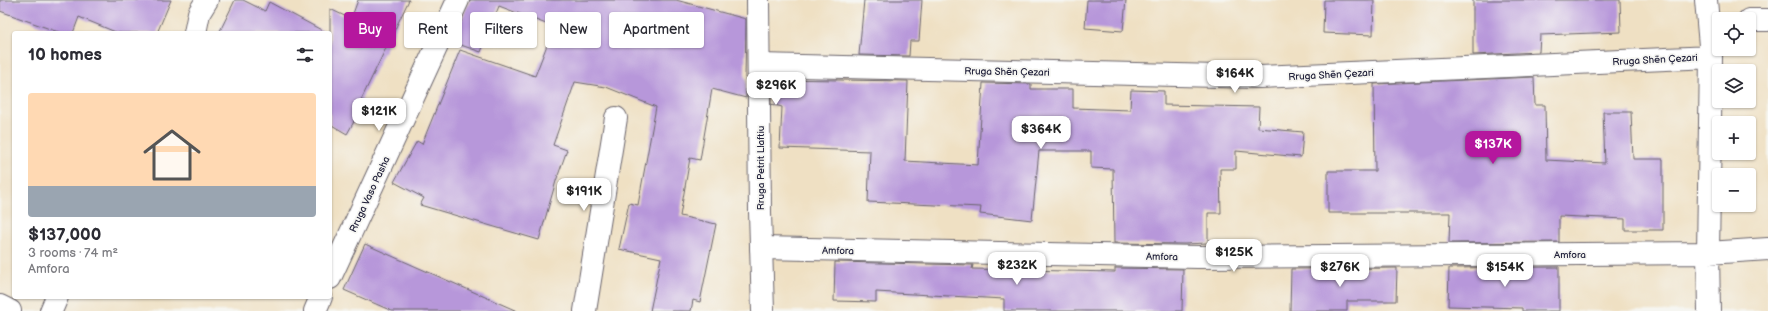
<!DOCTYPE html>
<html lang="en">
<head>
<meta charset="utf-8">
<style>
	body { margin:0; font-family:"Balsamiq Sans",sans-serif; background:#f2f2f3; color:#2b2b33; height:100vh; display:flex; flex-direction:column; font-size:15px; white-space:nowrap }
	* { box-sizing:border-box; margin:0 }
	p { font-size:13px; color:#7c7c81 }
	.icon { flex:none; width:22px; height:22px; fill:none; stroke:currentColor; stroke-width:2; stroke-linecap:round; stroke-linejoin:round }
	.map { position:relative; flex:1; overflow:hidden }
	.drawer { position:absolute; left:12px; top:31px; width:320px; height:268px; display:flex; flex-direction:column; background:#fff; border-radius:4px; box-shadow:0 1px 3px #0004 }
	.drawer>* { flex:none }
	.top-card { position:absolute; left:344px; top:12px; width:380px; height:36px; display:flex; gap:8px }
	.fabs { position:absolute; left:1712px; top:12px; display:grid; gap:8px }
	.fabs a { display:grid; place-items:center; width:44px; height:44px; border-radius:4px; background:#fff; box-shadow:0 1px 3px #0004; font-size:20px }
	.price { position:absolute; translate:-50% -34px; padding:0 9px; border-radius:8px; background:#fff; color:#222; font-size:13px; line-height:26px; filter:drop-shadow(0 1px 2px #0008) }
	.price::after { content:''; position:absolute; left:50%; top:24px; width:12px; height:9px; margin-left:-6px; background:inherit; clip-path:polygon(0 0,100% 0,50% 100%) }
	.price.selected { background:#b5179e; color:#fff }
	ul { padding:0; list-style:none }
	li { display:grid; align-content:center; gap:8px; height:212px; padding:0 16px }
	li span { display:grid; place-items:center; height:124px; border-radius:4px; color:#555 }
	li>.icon { margin-inline-start:auto }
	span .icon { width:72px; height:72px; fill:#fffc; stroke-width:1 }
	li b { font-size:17px }
	h2 { display:flex; justify-content:space-between; align-items:center; height:48px; padding:0 16px; font-size:17px }
	.tag { padding:0 14px; border-radius:4px; background:#fff; box-shadow:0 1px 3px #0004; font-size:14px; line-height:36px }
	.tag.selected { background:#b5179e; color:#fff }
	.map>svg:first-child { display:block }
</style>
</head>
<body>
<div class="map">
<svg width="1768" height="311" viewBox="0 0 1768 311">
	<rect width="100%" height="100%" fill="#f6f6f2"/>
	<filter id="ink" filterUnits="userSpaceOnUse"><feTurbulence type="fractalNoise" baseFrequency=".025" numOctaves="2"/><feDisplacementMap in="SourceGraphic" scale="8" xChannelSelector="R" yChannelSelector="G"/><feConvolveMatrix kernelMatrix="1 2 1 2 8 2 1 2 1" color-interpolation-filters="sRGB"/></filter>
	<filter id="wash" filterUnits="userSpaceOnUse"><feTurbulence type="fractalNoise" baseFrequency=".012" numOctaves="4" result="noise"/><feDisplacementMap in="SourceGraphic" scale="16" xChannelSelector="R" yChannelSelector="G"/><feGaussianBlur stdDeviation="0.9" result="paint"/><feColorMatrix in="noise" values="0 0 0 0 0 0 0 0 0 0 0 0 0 0 0 0 0 1.4 0 .05"/><feComposite in="paint" operator="in"/></filter>
	<g filter="url(#wash)">
		<rect width="100%" height="100%" fill="#efe0c3"/>
		<g id="blocks">
			<path fill="#b797da" d="M 0,0 L 171,0 L 157,33 L 118,33 L 79,17 L 73,33 L 61,33 L 0,11 Z
				M 235,0 L 243,0 L 265,11 L 269,2 L 327,33 L 219,33 Z
				M 358,0 L 409,0 L 361,100 L 365,102 L 347,134 L 330,124 L 330,9 L 351,19 Z
				M 470,0 L 676,0 L 746,19 L 745,78 L 746,78 L 746,98 L 712,89 L 700,160 L 690,158 L 680,216 L 716,224 L 700,302 L 693,300 L 691,311 L 650,311 L 661,258 L 619,249 L 629,203 L 638,205 L 656,107 L 606,87 L 575,82 L 553,145 L 567,150 L 556,181 L 539,240 L 420,205 L 424,198 L 394,182 L 417,141 L 422,144 L 460,50 L 535,76 L 554,27 L 499,6 L 481,52 L 452,42 Z
				M 864,0 L 922,0 L 919,41 L 910,41 L 909,56 L 859,55 Z
				M 1087,0 L 1126,0 L 1123,31 L 1085,28 Z
				M 1324,0 L 1374,0 L 1373,35 L 1323,33 Z
				M 1473,0 L 1620,0 L 1621,32 L 1540,35 L 1539,52 L 1473,55 Z
				M 1534,77 L 1535,105 L 1545,105 L 1546,160 L 1605,163 L 1603,112 L 1631,112 L 1633,159 L 1663,159 L 1663,230 L 1625,230 L 1625,219 L 1559,216 L 1559,242 L 1449,243 L 1450,213 L 1328,213 L 1328,171 L 1375,171 L 1374,84 Z
				M 771,79 L 908,81 L 905,161 L 978,165 L 983,83 L 1031,84 L 1031,89 L 1073,89 L 1073,108 L 1130,110 L 1131,90 L 1164,91 L 1164,105 L 1259,107 L 1258,128 L 1303,132 L 1301,157 L 1236,151 L 1236,169 L 1220,169 L 1221,213 L 1208,213 L 1208,243 L 1184,244 L 1114,243 L 1113,169 L 1091,168 L 1091,151 L 1039,151 L 1032,220 L 980,214 L 981,207 L 868,202 L 870,151 L 780,148 L 782,107 L 771,104 Z
				M 365,244 L 419,268 L 517,311 L 392,311 L 344,290 Z
				M 835,262 L 973,265 L 972,269 L 1115,272 L 1115,268 L 1183,269 L 1182,311 L 1004,311 L 1004,299 L 876,292 L 876,302 L 834,301 Z
				M 1559,267 L 1559,311 L 1522,311 L 1522,308 L 1448,306 L 1449,268 Z
				M 1397,268 L 1396,301 L 1347,301 L 1347,311 L 1290,311 L 1291,269 Z"/>
		</g>
	</g>
	<g filter="url(#ink)">
		<use href="#blocks" fill-opacity="0" stroke="#6a646b" stroke-width="1"/>
		<g fill="none" stroke-linecap="round" stroke-linejoin="round">
			<g stroke="#6a646b" stroke-width="24">
				<path id="street" d="M 1706,0 L 1711,57 L 1708,253 L 1709,311
					M 1749,20 L 1768,20
					M 195,33 L 199,13 L 207,0
					M 759,65 L 1260,77 L 1711,57
					M 761,248 L 1198,257 L 1708,253 L 1768,249
					M 330,278 L 458,0
					M 51,311 L 57,297
					M 315,311 L 321,297
					M 585,311 L 616,118"/>
			</g>
			<g stroke="#6a646b" stroke-width="24">
				<path id="secondary" d="M 758,0 L 760,212 L 763,311
					M 0,306 L 10,311"/>
			</g>
			<use href="#street" stroke="#fff" stroke-width="22"/>
			<use href="#secondary" stroke="#fff" stroke-width="22"/>
		</g>
	</g>
	<g text-anchor="middle" stroke-width="3.5" stroke-linejoin="round" paint-order="stroke">
		<g font-size="10" fill="#22223b" stroke="#f6f6f2">
			<text transform="translate(1655 59) rotate(-3)" y="4">Rruga Shën Çezari</text>
			<text transform="translate(1007 71) rotate(1)" y="4">Rruga Shën Çezari</text>
			<text transform="translate(1331 74) rotate(-3)" y="4">Rruga Shën Çezari</text>
			<text transform="translate(760 168) rotate(-90)" y="4">Rruga Petrit Llaftiu</text>
			<text transform="translate(369 194) rotate(-65)" y="4">Rruga Vaso Pasha</text>
			<text transform="translate(838 250) rotate(1)" y="4">Amfora</text>
			<text x="1570" y="258">Amfora</text>
			<text transform="translate(1162 256) rotate(1)" y="4">Amfora</text>
		</g>
	</g>
</svg>
<div class="fabs">
<a><svg class="icon" aria-label="locate" viewBox="0 0 24 24"><circle cx="12" cy="12" r="6"/><path d="M12 2v4M12 18v4M2 12h4M18 12h4"/></svg></a>
<a><svg class="icon" aria-label="layers" viewBox="0 0 24 24"><path d="M12 4l9 5-9 5-9-5zM3 14l9 5 9-5"/></svg></a>
<a>+</a>
<a>−</a>
</div>
<b class="price" style="left:1235px;top:94px">$164K</b>
<b class="price" style="left:776px;top:106px">$296K</b>
<b class="price" style="left:379px;top:132px">$121K</b>
<b class="price" style="left:1041px;top:150px">$364K</b>
<b class="price selected" style="left:1493px;top:165px">$137K</b>
<b class="price" style="left:584px;top:212px">$191K</b>
<b class="price" style="left:1234px;top:273px">$125K</b>
<b class="price" style="left:1017px;top:286px">$232K</b>
<b class="price" style="left:1340px;top:288px">$276K</b>
<b class="price" style="left:1505px;top:288px">$154K</b>
<div class="top-card">
<a class="tag selected">Buy</a>
<a class="tag">Rent</a>
<a class="tag">Filters</a>
<a class="tag">New</a>
<a class="tag">Apartment</a>
</div>
<section class="drawer">
<h2>10 homes<svg class="icon" aria-label="filters" viewBox="0 0 24 24"><path d="M4 7h16M4 17h16"/><circle cx="9" cy="7" r="2"/><circle cx="15" cy="17" r="2"/></svg></h2>
<ul>
<li><span style="background:linear-gradient(#ffd9b3 75%,#9aa5b1 0)"><svg class="icon" aria-label="home" viewBox="0 0 24 24"><path d="M3 11l9-7 9 7M6 9v11h12V9"/></svg></span><div><b>$137,000</b><p>3 rooms · 74 m²</p><p>Amfora</p></div></li>
</ul>
</section>
</div>
</body>
</html>
